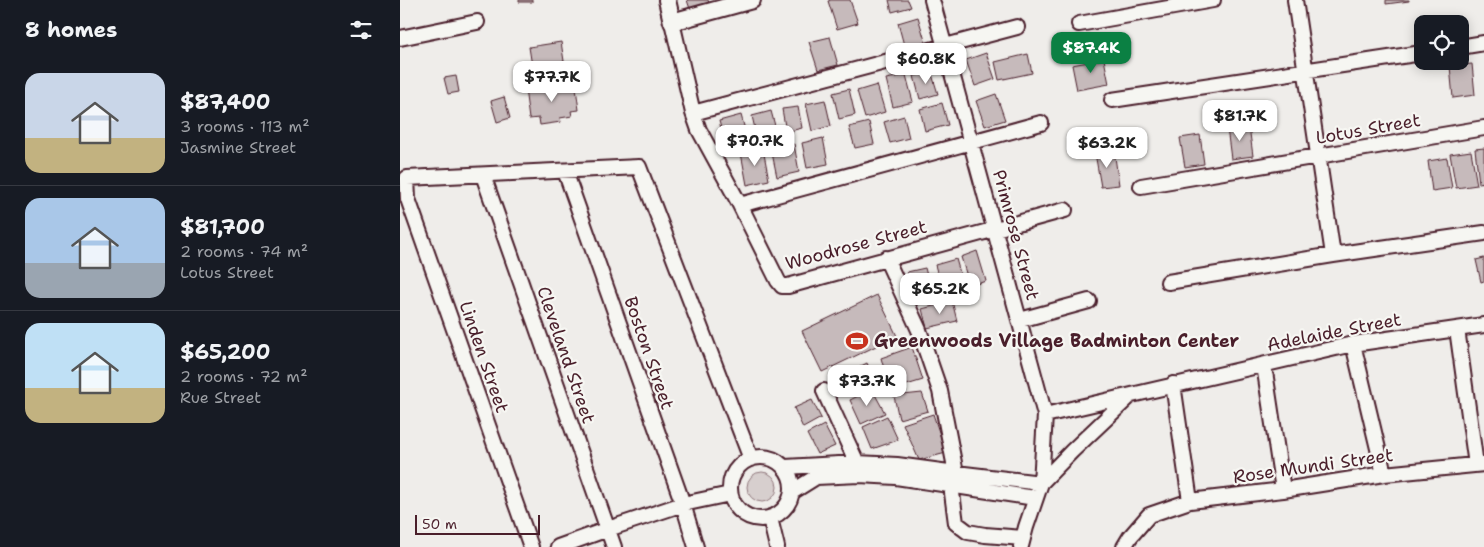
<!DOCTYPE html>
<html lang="en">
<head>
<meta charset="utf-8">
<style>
	body { margin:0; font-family:"Shantell Sans",sans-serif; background:#242831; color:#f1f3f6; height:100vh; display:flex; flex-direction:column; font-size:19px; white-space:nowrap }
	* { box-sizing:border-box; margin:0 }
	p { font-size:16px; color:#9ea1a6 }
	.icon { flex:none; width:28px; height:28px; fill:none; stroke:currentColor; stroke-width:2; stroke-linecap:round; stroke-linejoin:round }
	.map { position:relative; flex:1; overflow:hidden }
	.details { display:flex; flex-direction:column; background:#171b24; width:400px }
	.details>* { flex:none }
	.buttons { position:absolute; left:1014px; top:15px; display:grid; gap:10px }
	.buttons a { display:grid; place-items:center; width:55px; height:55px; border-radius:10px; background:#171b24; box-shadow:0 2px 12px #0003; font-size:25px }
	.scale { position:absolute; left:15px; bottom:12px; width:125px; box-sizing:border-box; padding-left:5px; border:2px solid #4a1f2b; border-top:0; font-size:14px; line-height:18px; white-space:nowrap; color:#4a1f2b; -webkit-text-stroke:4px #f6f6f2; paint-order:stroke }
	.price { position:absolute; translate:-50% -42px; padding:0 11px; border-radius:10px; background:#fff; color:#222; font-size:16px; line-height:32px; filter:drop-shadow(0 1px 2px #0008) }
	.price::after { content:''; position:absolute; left:50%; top:30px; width:15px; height:11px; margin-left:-8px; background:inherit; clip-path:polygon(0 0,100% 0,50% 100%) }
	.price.current { background:#0b8043; color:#fff }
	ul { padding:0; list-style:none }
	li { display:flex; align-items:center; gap:15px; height:125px; padding:0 25px }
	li+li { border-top:1px solid #363941 }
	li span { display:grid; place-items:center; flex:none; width:140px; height:100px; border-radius:15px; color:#555 }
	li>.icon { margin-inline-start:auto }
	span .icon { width:60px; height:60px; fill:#fffc; stroke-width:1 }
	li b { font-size:21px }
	h2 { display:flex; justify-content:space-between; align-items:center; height:60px; padding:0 25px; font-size:21px }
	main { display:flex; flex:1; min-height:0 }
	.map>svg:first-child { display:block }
</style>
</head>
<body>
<main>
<section class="details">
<h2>8 homes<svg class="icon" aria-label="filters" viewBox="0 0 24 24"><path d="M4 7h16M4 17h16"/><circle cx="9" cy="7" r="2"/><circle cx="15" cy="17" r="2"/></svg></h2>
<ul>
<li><span style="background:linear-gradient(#c9d6e8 65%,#c2b280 0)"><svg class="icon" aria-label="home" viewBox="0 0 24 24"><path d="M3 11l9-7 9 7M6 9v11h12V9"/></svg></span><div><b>$87,400</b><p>3 rooms · 113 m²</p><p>Jasmine Street</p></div></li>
<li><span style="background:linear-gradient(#a9c7e8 65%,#9aa5b1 0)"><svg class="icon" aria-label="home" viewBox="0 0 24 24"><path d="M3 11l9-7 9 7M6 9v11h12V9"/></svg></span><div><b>$81,700</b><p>2 rooms · 74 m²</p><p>Lotus Street</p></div></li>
<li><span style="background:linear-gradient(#bfe0f5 65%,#c2b280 0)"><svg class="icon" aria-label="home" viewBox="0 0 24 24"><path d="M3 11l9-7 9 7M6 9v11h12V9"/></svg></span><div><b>$65,200</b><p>2 rooms · 72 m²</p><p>Rue Street</p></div></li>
</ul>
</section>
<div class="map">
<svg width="1084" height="547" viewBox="0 0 1084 547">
	<rect width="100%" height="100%" fill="#efedea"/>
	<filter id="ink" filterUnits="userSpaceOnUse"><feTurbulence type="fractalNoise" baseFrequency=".02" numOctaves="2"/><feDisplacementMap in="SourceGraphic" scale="10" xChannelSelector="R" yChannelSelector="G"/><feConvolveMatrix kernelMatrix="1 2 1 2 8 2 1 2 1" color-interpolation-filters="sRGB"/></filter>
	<g filter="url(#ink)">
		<path fill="#d7cfce" stroke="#90777c" d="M347 487a15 15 0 1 1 30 0a15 15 0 1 1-30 0Z"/>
		<path fill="#c6babb" stroke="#4a1f2b" d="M 119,0 L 132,0 L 132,2 L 119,2 Z
			M 287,0 L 308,0 L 309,3 L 290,9 Z
			M 431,0 L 450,0 L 458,23 L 437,29 L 428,1 Z
			M 489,0 L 508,0 L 511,7 L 492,12 Z
			M 986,0 L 1009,0 L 1009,1 L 986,4 Z
			M 518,17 L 526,44 L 505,49 L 498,23 Z
			M 430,37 L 438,65 L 418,70 L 409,42 Z
			M 161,42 L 164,61 L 132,66 L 129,47 Z
			M 586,53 L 595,79 L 575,86 L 566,60 Z
			M 628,54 L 632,73 L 599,80 L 595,62 Z
			M 704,59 L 709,84 L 677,90 L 672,65 Z
			M 1072,64 L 1075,95 L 1053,98 L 1050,66 Z
			M 531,71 L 538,94 L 520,99 L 514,76 Z
			M 506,75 L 513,102 L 493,107 L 486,79 Z
			M 56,76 L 59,92 L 48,94 L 44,78 Z
			M 175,81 L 179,110 L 171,111 L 172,116 L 160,118 L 161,122 L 140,125 L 139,118 L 129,119 L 125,89 L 144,87 L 144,90 L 158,88 L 158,83 Z
			M 477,85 L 485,112 L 465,118 L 457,91 Z
			M 449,89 L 455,115 L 439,119 L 433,93 Z
			M 596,94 L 605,120 L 585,126 L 576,101 Z
			M 104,97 L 110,118 L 97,122 L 91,101 Z
			M 425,100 L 431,126 L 412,131 L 406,104 Z
			M 542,103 L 548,125 L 525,131 L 520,109 Z
			M 398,107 L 402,128 L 386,132 L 382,109 Z
			M 371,111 L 378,137 L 358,142 L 352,116 Z
			M 341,115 L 348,141 L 326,146 L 319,121 Z
			M 504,116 L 509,138 L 490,143 L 484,122 Z
			M 469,122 L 474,144 L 455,148 L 449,127 Z
			M 849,126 L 853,156 L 831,159 L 827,128 Z
			M 800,135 L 804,164 L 785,167 L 780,138 Z
			M 423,138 L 428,164 L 407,168 L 402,143 Z
			M 394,144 L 399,172 L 377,177 L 371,148 Z
			M 1084,148 L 1084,182 L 1079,183 L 1075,149 Z
			M 363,149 L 369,180 L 347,185 L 341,153 Z
			M 714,150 L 719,185 L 701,187 L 695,153 Z
			M 1071,151 L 1077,185 L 1056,188 L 1050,154 Z
			M 1047,158 L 1052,188 L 1032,191 L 1028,161 Z
			M 577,251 L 586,281 L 570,286 L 561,257 Z
			M 1084,258 L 1084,281 L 1081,282 L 1076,260 Z
			M 556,259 L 564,287 L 543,293 L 535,265 Z
			M 525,268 L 533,299 L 514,304 L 507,272 Z
			M 477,295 L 497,336 L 422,372 L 402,331 Z
			M 552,301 L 557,321 L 527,328 L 522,309 Z
			M 512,347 L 523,380 L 490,390 L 481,358 Z
			M 467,363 L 476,384 L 451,390 L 445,374 Z
			M 472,389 L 485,413 L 461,424 L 450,400 Z
			M 522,393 L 528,411 L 499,419 L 494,396 Z
			M 412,400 L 421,418 L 403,428 L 394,408 Z
			M 533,414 L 546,453 L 519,460 L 503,424 Z
			M 487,416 L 498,440 L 472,449 L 463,427 Z
			M 424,425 L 435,446 L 417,454 L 407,434 Z"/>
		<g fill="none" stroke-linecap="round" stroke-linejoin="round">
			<g stroke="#4a1f2b" stroke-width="18">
				<path id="minor" d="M 532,0 L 645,415 L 641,483
					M 895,0 L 933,255
					M 272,22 L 293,113 L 299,130 L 340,205 L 378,281 L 382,286 L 388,286 L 665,210
					M 679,24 L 813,0
					M 0,38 L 77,22
					M 1060,47 L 1084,43
					M 712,100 L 1022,53
					M 293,113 L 617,27
					M 165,171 L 283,504 L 296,547
					M 83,175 L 214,547
					M 741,186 L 1084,128
					M 340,205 L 641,123
					M 486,258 L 519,330 L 540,391 L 556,473 L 552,493 L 556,523 L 568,532 L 585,535 L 623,538
					M 768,282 L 933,255 L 1084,233
					M 620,320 L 689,301
					M 1057,329 L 1076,465
					M 953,344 L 984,474
					M 864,365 L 883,490
					M 773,384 L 790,501
					M 424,391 L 457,463
					M 645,415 L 953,344 L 1084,325
					M330 488a31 31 0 1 1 62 0a31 31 0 1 1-62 0Z
					M 385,467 L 457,463 L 497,465 L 556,473 L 641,483
					M 392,492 L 416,477 L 459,475 L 496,477 L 635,498
					M 370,518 L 377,547
					M 621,546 L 626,527 L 641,483 L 672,451 L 730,396
					M 131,547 L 8,199 L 7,178 L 239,167 L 351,459
					M 158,547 L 208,529 L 283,504 L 330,494
					M 724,547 L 730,537 L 749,515 L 790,501 L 883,490 L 984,474 L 1084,464"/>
			</g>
			<g stroke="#4a1f2b" stroke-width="20">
				<path id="tertiary" d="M 267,0 L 272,22 L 352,0"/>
			</g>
			<use href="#minor" stroke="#f6f6f2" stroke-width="14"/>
			<use href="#tertiary" stroke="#f6f6f2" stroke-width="16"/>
		</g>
	</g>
	<defs>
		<g id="stadium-bare" transform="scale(1.725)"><path d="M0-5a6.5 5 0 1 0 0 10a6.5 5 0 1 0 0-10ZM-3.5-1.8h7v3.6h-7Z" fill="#c8321e" stroke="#f6f6f2" stroke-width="2.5" paint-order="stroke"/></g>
	</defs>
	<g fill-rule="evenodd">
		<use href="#stadium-bare" x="457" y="341"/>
	</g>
	<g text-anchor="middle" stroke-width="4.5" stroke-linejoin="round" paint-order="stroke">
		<g font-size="18" fill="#4a1f2b" stroke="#f6f6f2">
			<text transform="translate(968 129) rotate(-10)" y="6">Lotus Street</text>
			<text transform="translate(616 235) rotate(75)" y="6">Primrose Street</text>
			<text transform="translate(456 245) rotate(-15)" y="6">Woodrose Street</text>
			<text transform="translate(934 332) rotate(-11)" y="6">Adelaide Street</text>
			<text transform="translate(249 353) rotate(71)" y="6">Boston Street</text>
			<text transform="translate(166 355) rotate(71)" y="6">Cleveland Street</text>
			<text transform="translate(84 357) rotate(71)" y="6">Linden Street</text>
			<text transform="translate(913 466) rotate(-8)" y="6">Rose Mundi Street</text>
		</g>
		<g font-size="18" font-weight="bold" fill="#4a1f2b" stroke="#f6f6f2" text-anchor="start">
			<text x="474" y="347">Greenwoods Village Badminton Center</text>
		</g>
	</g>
</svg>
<div class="buttons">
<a><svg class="icon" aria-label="locate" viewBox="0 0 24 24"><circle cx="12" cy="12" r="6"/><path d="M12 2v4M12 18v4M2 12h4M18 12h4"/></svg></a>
</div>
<div class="scale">50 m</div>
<b class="price current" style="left:691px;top:74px">$87.4K</b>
<b class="price" style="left:526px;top:85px">$60.8K</b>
<b class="price" style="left:152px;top:103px">$77.7K</b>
<b class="price" style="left:840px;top:142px">$81.7K</b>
<b class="price" style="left:355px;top:167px">$70.7K</b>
<b class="price" style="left:707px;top:169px">$63.2K</b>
<b class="price" style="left:540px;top:315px">$65.2K</b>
<b class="price" style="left:467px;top:407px">$73.7K</b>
</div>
</main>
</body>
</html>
